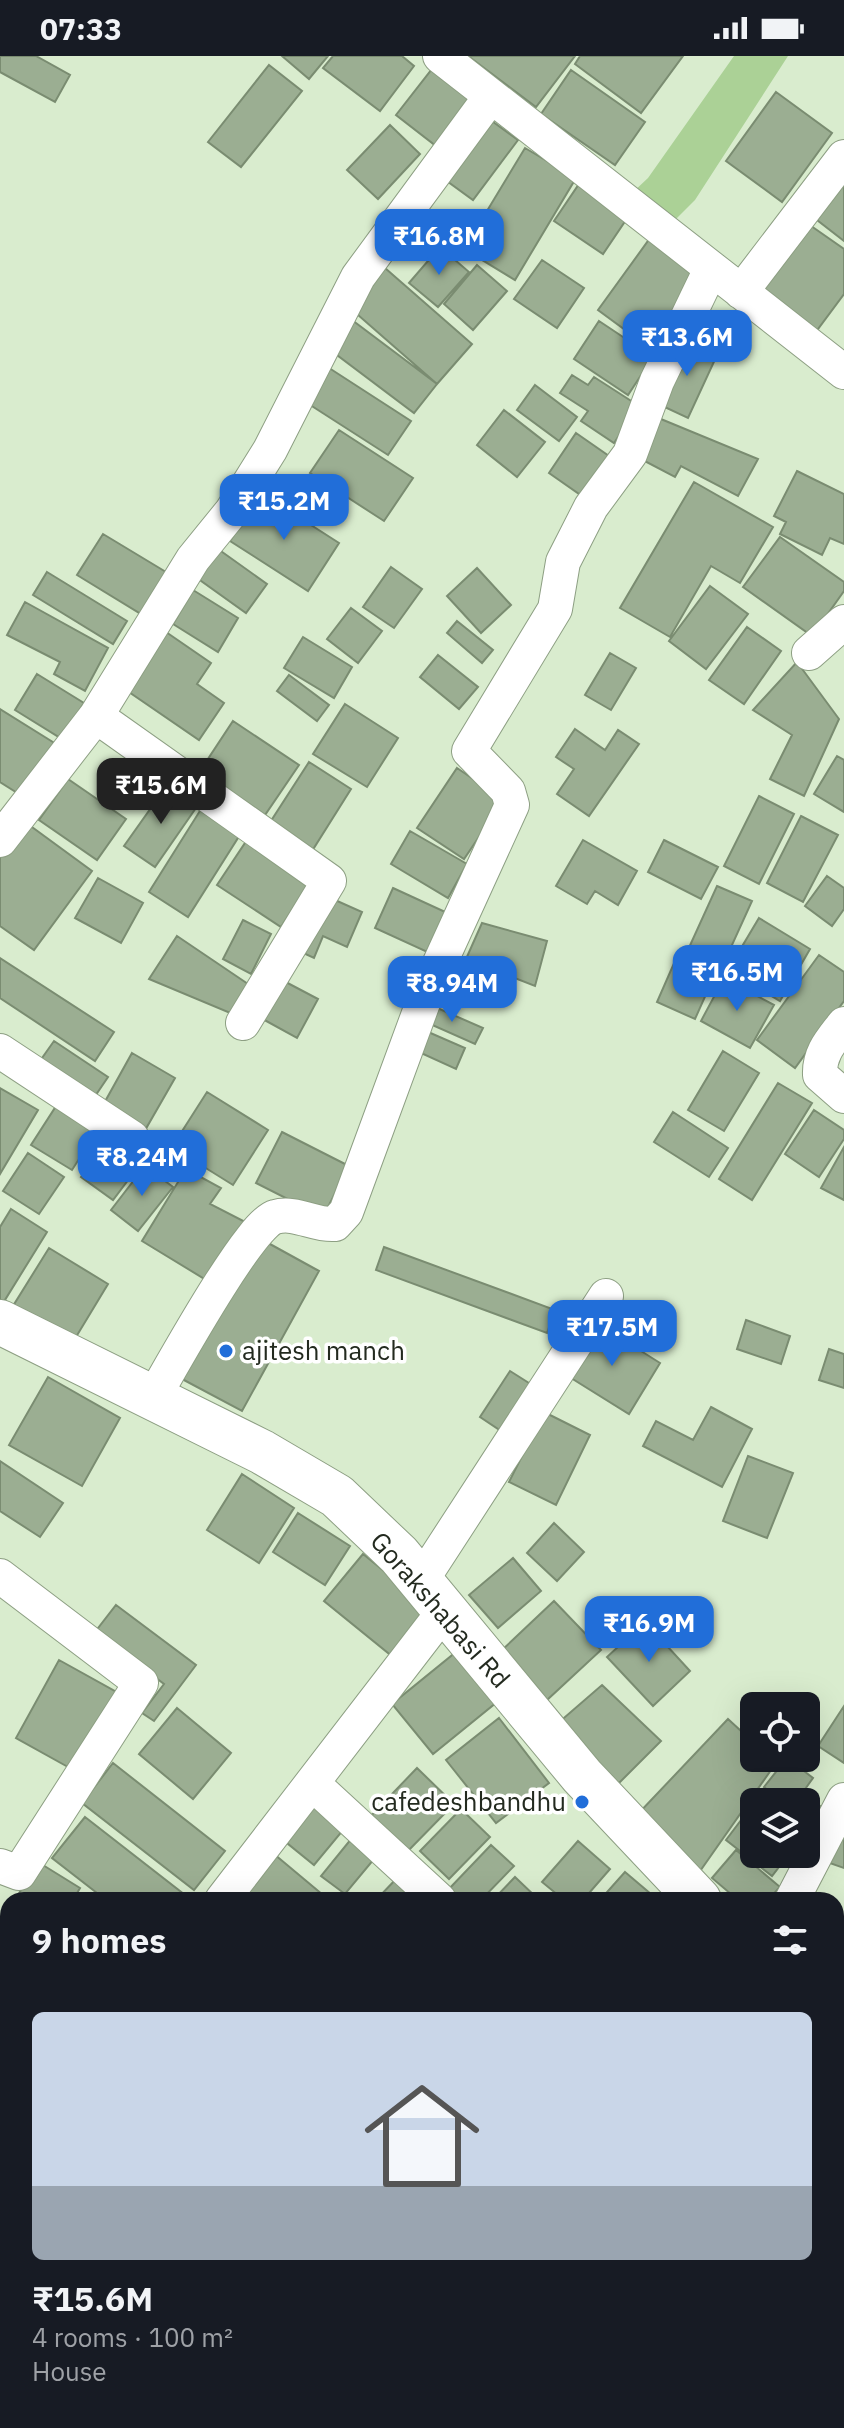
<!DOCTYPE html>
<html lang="en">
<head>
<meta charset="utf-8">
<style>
	body { margin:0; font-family:"IBM Plex Sans",sans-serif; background:#20242c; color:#f1f3f6; height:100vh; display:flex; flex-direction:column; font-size:30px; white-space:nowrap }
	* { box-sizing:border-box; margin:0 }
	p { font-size:26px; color:#9ea1a6 }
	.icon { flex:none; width:44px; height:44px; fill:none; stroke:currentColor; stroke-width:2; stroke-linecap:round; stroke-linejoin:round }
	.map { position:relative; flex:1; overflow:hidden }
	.panel { position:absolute; left:0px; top:1836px; width:844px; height:536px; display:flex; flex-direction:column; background:#171b24; border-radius:24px 24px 0 0; box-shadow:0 8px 32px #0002 }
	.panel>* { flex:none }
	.fabs { position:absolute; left:740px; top:1636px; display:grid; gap:16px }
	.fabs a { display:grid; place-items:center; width:80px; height:80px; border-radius:12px; background:#171b24; box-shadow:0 8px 32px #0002; font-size:40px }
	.price { position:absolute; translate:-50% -68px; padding:0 18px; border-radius:16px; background:#216ed9; color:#fff; font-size:26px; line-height:52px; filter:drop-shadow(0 2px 4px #0008) }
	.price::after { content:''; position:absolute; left:50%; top:48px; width:24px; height:18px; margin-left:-12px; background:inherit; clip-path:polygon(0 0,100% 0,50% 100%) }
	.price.on { background:#222; color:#fff }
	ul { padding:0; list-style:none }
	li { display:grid; align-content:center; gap:16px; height:424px; padding:0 32px }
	li span { display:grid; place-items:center; height:248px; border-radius:12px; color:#555 }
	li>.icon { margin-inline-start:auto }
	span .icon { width:144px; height:144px; fill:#fffc; stroke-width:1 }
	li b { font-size:34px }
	h2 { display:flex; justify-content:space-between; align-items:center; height:96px; padding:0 32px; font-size:34px }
	.status { display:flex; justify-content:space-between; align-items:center; height:56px; padding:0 40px; background:#171b24; direction:ltr }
	.status svg { height:22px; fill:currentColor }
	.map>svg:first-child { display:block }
</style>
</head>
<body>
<div class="status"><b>07:33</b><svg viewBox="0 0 49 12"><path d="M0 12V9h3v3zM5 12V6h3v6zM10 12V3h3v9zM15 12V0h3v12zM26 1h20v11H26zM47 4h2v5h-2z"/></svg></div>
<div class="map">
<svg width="844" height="2372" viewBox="0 0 844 2372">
	<rect width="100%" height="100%" fill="#d9ecce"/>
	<path fill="#abd196" d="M 734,0 L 788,0 L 695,144 L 676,163 L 632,137 L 648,122 Z"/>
	<path fill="#9bae92" stroke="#7a8c71" stroke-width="2" d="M 0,0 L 36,0 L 70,19 L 55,46 L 0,16 Z
		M 282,0 L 328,0 L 309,23 Z
		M 333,0 L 402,0 L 414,10 L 380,55 L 323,12 Z
		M 468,0 L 575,0 L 536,51 Z
		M 580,0 L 683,0 L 641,57 L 575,8 Z
		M 269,9 L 302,35 L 241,111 L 208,86 Z
		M 432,13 L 471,43 L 436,90 L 396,59 Z
		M 571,14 L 645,66 L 615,109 L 541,58 Z
		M 776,36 L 832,77 L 782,146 L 726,105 Z
		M 485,60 L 518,84 L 473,144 L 440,120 Z
		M 390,69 L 420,98 L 378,143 L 347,114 Z
		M 525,92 L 576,122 L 515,224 L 464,193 Z
		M 844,111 L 844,185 L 808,157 Z
		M 581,125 L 630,158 L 603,198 L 554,165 Z
		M 804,165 L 844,193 L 844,238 L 815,277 L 754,233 Z
		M 653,178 L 703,213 L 647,290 L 598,254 Z
		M 440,191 L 469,216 L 438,251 L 409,227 Z
		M 542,204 L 584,232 L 557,272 L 514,243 Z
		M 477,209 L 507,235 L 473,274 L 444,248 Z
		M 385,212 L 472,288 L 437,328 L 350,252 Z
		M 348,261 L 437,328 L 414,357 L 325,290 Z
		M 599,265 L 653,301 L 628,339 L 574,303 Z
		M 685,282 L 718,297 L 688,362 L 656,347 Z
		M 326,310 L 411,365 L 388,399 L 304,345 Z
		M 572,319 L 588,329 L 594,321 L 639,350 L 614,387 L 581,365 L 588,355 L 560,337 Z
		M 535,329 L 577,361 L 559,385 L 517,354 Z
		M 504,354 L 545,386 L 517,421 L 477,389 Z
		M 656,361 L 758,403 L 738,440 L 681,410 L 675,421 L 637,401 Z
		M 339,374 L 413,422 L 384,465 L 310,417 Z
		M 576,377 L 609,400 L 582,440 L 549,417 Z
		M 797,415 L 844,438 L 844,488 L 830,482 L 822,499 L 780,478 L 786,466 L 774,460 Z
		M 694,426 L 773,471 L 740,527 L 711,510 L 670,581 L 620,552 Z
		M 261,437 L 339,487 L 308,535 L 230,485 Z
		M 103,478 L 166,516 L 141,558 L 77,519 Z
		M 780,481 L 844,526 L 844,535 L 812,580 L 743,531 Z
		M 211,488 L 267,528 L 246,557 L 190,517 Z
		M 391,511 L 422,533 L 394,572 L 363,551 Z
		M 477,512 L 511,549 L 481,577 L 447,540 Z
		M 47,516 L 127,565 L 113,588 L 33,539 Z
		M 710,530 L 748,558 L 706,613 L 669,585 Z
		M 193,534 L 238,562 L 218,596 L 173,568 Z
		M 25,546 L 108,592 L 85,635 L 54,618 L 60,606 L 7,579 Z
		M 351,552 L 382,575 L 358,607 L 327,583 Z
		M 457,565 L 493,594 L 482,607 L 447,577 Z
		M 747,571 L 781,595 L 744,648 L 709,624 Z
		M 166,576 L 211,607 L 197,628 L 224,647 L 199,684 L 126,634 Z
		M 303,581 L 352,611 L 334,642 L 284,612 Z
		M 610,597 L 636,612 L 611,654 L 585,639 Z
		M 438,599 L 478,631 L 459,653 L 420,621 Z
		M 797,606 L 839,663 L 804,740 L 770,723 L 792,679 L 753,654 Z
		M 37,618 L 84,647 L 62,683 L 15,654 Z
		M 289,619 L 329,649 L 317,665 L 277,635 Z
		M 345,648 L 398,682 L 367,731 L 313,698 Z
		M 0,653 L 56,688 L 22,740 L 0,726 Z
		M 233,665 L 299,709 L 265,759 L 200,715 Z
		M 575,673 L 605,694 L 618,674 L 639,688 L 589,760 L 557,738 L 574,713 L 556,701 Z
		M 837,700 L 844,704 L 844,756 L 814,738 Z
		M 309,706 L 351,733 L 312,795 L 269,768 Z
		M 457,712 L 504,744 L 464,803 L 417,772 Z
		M 68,723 L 126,763 L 97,804 L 39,764 Z
		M 168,728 L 198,749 L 155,811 L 124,790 Z
		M 759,740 L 794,758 L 759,828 L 724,810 Z
		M 203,750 L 243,774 L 188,861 L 149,836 Z
		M 801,760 L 838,779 L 803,846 L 767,827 Z
		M 21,763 L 92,815 L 34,894 L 0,870 L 0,792 Z
		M 410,775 L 467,808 L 448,842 L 391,808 Z
		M 251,778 L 315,820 L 281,871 L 217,829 Z
		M 583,784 L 637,815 L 618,849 L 595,835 L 587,848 L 556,830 Z
		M 664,784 L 718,811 L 701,843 L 648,816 Z
		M 827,820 L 844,832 L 844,853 L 832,870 L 805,850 Z
		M 98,822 L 143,847 L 121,887 L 75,862 Z
		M 717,830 L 752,845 L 722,911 L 687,896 Z
		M 393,832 L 454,860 L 436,900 L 375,872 Z
		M 326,840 L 362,856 L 347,891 L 323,880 L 314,902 L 301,896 Z
		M 759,862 L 810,893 L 780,945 L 728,914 Z
		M 243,864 L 271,878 L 251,918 L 223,903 Z
		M 482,867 L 547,885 L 535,930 L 466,903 Z
		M 177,880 L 251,930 L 235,959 L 149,923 Z
		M 678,898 L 716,916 L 695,963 L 657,946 Z
		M 819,899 L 844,916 L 844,945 L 795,1012 L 757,984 Z
		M 0,902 L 114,976 L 95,1005 L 0,942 Z
		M 724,922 L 774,949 L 750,992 L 701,965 Z
		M 280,923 L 318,943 L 297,982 L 259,961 Z
		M 428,948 L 483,972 L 475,988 L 421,964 Z
		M 419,972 L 465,992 L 456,1013 L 410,992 Z
		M 54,985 L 108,1021 L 89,1049 L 35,1012 Z
		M 723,995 L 759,1017 L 724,1075 L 688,1054 Z
		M 132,997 L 175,1022 L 144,1076 L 102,1051 Z
		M 778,1027 L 812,1047 L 752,1144 L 719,1123 Z
		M 0,1032 L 38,1054 L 0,1118 Z
		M 207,1036 L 268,1074 L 233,1129 L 172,1091 Z
		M 60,1044 L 100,1070 L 72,1114 L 31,1089 Z
		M 814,1054 L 844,1074 L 844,1083 L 819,1121 L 785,1098 Z
		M 673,1056 L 728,1092 L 709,1121 L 654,1086 Z
		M 282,1076 L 349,1110 L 323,1161 L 256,1127 Z
		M 109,1083 L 141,1107 L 113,1144 L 81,1121 Z
		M 844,1091 L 844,1144 L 821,1132 Z
		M 28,1097 L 64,1121 L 39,1158 L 3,1135 Z
		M 145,1110 L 173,1131 L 138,1175 L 111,1154 Z
		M 186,1113 L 221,1132 L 210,1148 L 251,1169 L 216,1230 L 142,1185 Z
		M 11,1153 L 47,1176 L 0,1252 L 0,1171 Z
		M 259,1182 L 319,1215 L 242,1355 L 182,1323 Z
		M 384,1191 L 555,1254 L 547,1277 L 376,1214 Z
		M 49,1192 L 108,1228 L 73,1286 L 13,1250 Z
		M 746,1264 L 790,1280 L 781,1308 L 737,1293 Z
		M 595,1266 L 660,1307 L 629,1358 L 563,1317 Z
		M 829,1293 L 844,1298 L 844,1332 L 819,1324 Z
		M 510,1315 L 540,1334 L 510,1381 L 480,1361 Z
		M 48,1321 L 120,1362 L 82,1430 L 9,1389 Z
		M 711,1351 L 752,1373 L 722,1431 L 643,1390 L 656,1365 L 693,1384 Z
		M 544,1356 L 590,1379 L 556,1449 L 509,1426 Z
		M 748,1400 L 793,1417 L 767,1482 L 723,1465 Z
		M 0,1405 L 63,1447 L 40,1481 L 0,1455 Z
		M 242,1418 L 294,1452 L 259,1507 L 207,1474 Z
		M 298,1457 L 350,1490 L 325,1529 L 273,1496 Z
		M 554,1467 L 584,1496 L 557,1525 L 527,1497 Z
		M 363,1498 L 431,1553 L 393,1601 L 324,1545 Z
		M 513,1502 L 541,1535 L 498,1572 L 469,1539 Z
		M 554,1545 L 601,1594 L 547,1644 L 501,1595 Z
		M 116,1549 L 196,1609 L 154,1665 L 142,1657 L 164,1628 L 95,1576 Z
		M 645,1566 L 690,1615 L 653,1650 L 607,1601 Z
		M 456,1596 L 497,1646 L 433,1698 L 392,1648 Z
		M 59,1604 L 120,1638 L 77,1716 L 16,1682 Z
		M 602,1629 L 661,1685 L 609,1737 L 550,1674 Z
		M 844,1650 L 844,1707 L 818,1690 Z
		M 177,1652 L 231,1697 L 193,1743 L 139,1698 Z
		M 499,1662 L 549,1727 L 496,1767 L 446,1704 Z
		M 728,1663 L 754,1687 L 754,1702 L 770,1702 L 776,1707 L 698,1818 L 636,1760 Z
		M 787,1702 L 813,1722 L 803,1736 L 825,1754 L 818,1774 L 806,1765 L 806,1746 L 782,1746 L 764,1731 Z
		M 113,1707 L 225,1795 L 194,1834 L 82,1747 Z
		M 417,1712 L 454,1748 L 403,1800 L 366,1765 Z
		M 313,1747 L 344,1773 L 314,1809 L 282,1783 Z
		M 751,1751 L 754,1798 L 789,1798 L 772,1820 L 726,1784 Z
		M 461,1753 L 490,1781 L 449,1823 L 420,1795 Z
		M 85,1761 L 185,1839 L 181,1844 L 106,1844 L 52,1802 Z
		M 844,1763 L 844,1812 L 821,1804 Z
		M 356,1777 L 379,1797 L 345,1838 L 321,1820 Z
		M 578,1785 L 610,1813 L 583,1844 L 564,1844 L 542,1826 Z
		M 491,1789 L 514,1810 L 481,1844 L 457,1844 L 447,1835 Z
		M 736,1794 L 780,1831 L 768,1844 L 738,1844 L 712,1822 Z
		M 274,1798 L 329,1844 L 235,1844 Z
		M 38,1806 L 80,1832 L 73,1844 L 15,1844 Z
		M 625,1816 L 658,1844 L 600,1844 Z
		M 398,1821 L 423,1844 L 376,1844 Z
		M 515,1821 L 539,1844 L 493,1844 Z
		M 844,1924 L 844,2021 L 836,2018 L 836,1950 Z
		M 0,2134 L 8,2140 L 7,2231 L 0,2226 Z
		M 8,2252 L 8,2324 L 0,2312 L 0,2257 Z
		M 839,2256 L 844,2259 L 844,2330 L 836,2324 L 836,2261 Z
		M 118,2364 L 167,2364 L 157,2372 L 118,2372 L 114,2367 Z
		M 490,2364 L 550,2364 L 558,2372 L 498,2372 Z
		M 695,2364 L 713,2364 L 724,2372 L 688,2372 Z
		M 727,2364 L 758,2364 L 752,2372 L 737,2372 Z
		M 767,2364 L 792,2364 L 799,2369 L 762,2372 Z"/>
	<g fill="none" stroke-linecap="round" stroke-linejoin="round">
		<g stroke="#8d9f83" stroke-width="36">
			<path id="street" d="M 440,0 L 844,316
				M 741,236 L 844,101
				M 809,597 L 844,566
				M 0,784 L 96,660
				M 243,967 L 329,825 L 96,660 L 193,503 L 232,455 L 270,394 L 358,221 L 491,40
				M 844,968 C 831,985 819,997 820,1019 L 844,1040
				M 0,995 L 132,1082
				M 153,1342 C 170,1313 250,1167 275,1161 C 296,1155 315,1170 335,1168 L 346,1156 L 428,933 L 512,749 L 508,735 L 469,695 L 555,553 L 563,506 L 591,451 L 630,398 L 657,325 L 711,213
				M 0,1520 L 141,1627 L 19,1817 L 0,1810
				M 421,1525 L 606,1240
				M 313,1728 L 439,1844
				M 222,1844 L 445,1554
				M 792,1844 L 844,1744
				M 0,2108 L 8,2100
				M 836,2359 L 844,2364
				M 379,2372 L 383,2364
				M 668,2372 L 675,2364"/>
		</g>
		<g stroke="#8d9f83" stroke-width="46">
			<path id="secondary" d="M 0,1266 L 262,1396 L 337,1440 L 399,1499 L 582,1720 L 699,1844
				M 836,1906 L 844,1908"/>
		</g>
		<use href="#street" stroke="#fff" stroke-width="34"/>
		<use href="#secondary" stroke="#fff" stroke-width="44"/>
	</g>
	<g fill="#216ed9" stroke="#fff" stroke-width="3">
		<circle cx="226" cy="1295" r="8"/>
		<circle cx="582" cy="1746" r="8"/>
	</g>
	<g text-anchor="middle" stroke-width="7" stroke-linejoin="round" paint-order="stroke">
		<g font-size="26" fill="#232a1f" stroke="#fff" text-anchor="start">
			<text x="242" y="1304">ajitesh manch</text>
			<text x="566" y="1755" text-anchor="end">cafedeshbandhu</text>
		</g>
		<g font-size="26" fill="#232a1f" stroke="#fff">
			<text transform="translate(440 1554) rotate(49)" y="9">Gorakshabasi Rd</text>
		</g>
	</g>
</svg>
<div class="fabs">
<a><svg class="icon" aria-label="locate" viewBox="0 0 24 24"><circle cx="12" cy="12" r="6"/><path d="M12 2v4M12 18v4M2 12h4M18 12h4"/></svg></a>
<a><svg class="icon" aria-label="layers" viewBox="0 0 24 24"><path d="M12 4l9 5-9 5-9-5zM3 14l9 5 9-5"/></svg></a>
</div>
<b class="price" style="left:439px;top:221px">₹16.8M</b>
<b class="price" style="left:687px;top:322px">₹13.6M</b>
<b class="price" style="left:284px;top:486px">₹15.2M</b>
<b class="price on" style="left:161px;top:770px">₹15.6M</b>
<b class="price" style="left:737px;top:957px">₹16.5M</b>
<b class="price" style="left:452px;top:968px">₹8.94M</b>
<b class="price" style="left:142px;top:1142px">₹8.24M</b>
<b class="price" style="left:612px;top:1312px">₹17.5M</b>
<b class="price" style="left:649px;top:1608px">₹16.9M</b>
<section class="panel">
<h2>9 homes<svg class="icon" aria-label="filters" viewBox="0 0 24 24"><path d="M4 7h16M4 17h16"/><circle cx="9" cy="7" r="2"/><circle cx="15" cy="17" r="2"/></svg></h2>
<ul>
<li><span style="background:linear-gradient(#c9d6e8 70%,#9aa5b1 0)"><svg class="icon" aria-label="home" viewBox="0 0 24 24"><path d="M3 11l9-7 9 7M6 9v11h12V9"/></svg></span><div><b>₹15.6M</b><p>4 rooms · 100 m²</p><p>House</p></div></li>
</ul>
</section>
</div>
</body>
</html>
